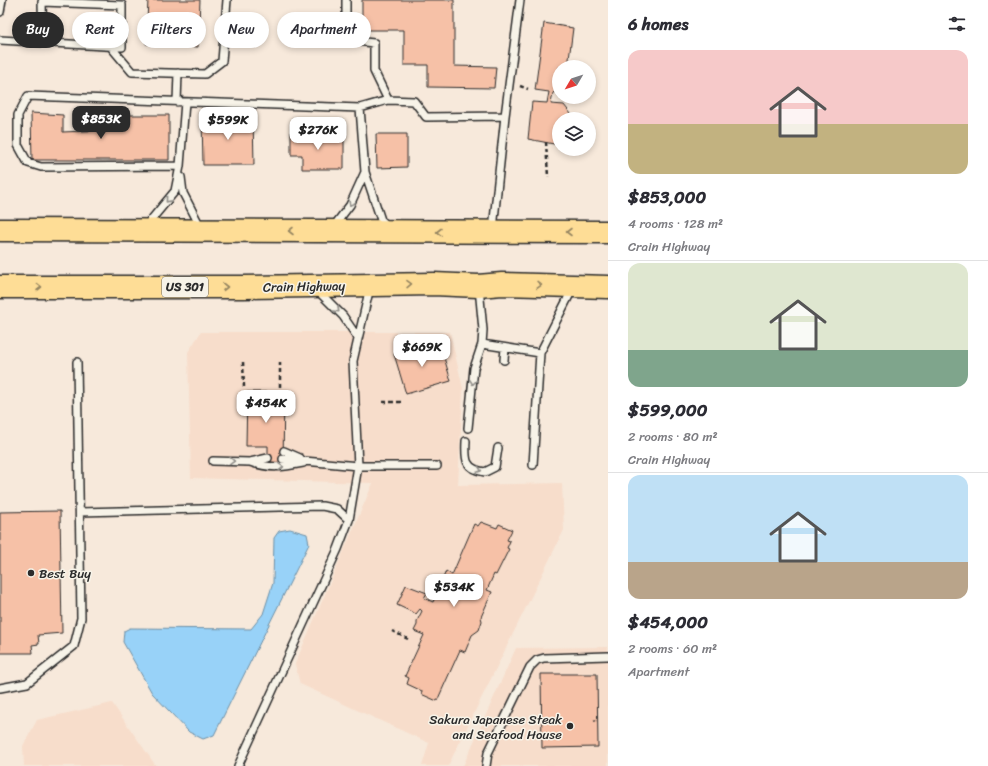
<!DOCTYPE html>
<html lang="en">
<head>
<meta charset="utf-8">
<style>
	body { margin:0; font-family:Sriracha,sans-serif; background:#f2f2f3; color:#2b2b33; height:100vh; display:flex; flex-direction:column; font-size:15px; white-space:nowrap }
	* { box-sizing:border-box; margin:0 }
	p { font-size:13px; color:#7c7c81 }
	.icon { flex:none; width:22px; height:22px; fill:none; stroke:currentColor; stroke-width:2; stroke-linecap:round; stroke-linejoin:round }
	.map { position:relative; flex:1; overflow:hidden }
	.drawer { display:flex; flex-direction:column; background:#fff; width:380px }
	.drawer>* { flex:none }
	.top-card { position:absolute; left:12px; top:12px; width:380px; height:36px; display:flex; gap:8px }
	.needle { width:26px; rotate:231deg }
	.tools { position:absolute; left:552px; top:60px; display:grid; gap:8px }
	.tools a { display:grid; place-items:center; width:44px; height:44px; border-radius:50%; background:#fff; box-shadow:0 2px 6px #0003; font-size:20px }
	.price { position:absolute; translate:-50% -34px; padding:0 9px; border-radius:8px; background:#fff; color:#222; font-size:13px; line-height:26px; filter:drop-shadow(0 1px 2px #0008) }
	.price::after { content:''; position:absolute; left:50%; top:24px; width:12px; height:9px; margin-left:-6px; background:inherit; clip-path:polygon(0 0,100% 0,50% 100%) }
	.price.active { background:#2b2b2b; color:#fff }
	ul { padding:0; list-style:none }
	li { display:grid; align-content:center; gap:8px; height:212px; padding:0 20px }
	li+li { border-top:1px solid #e1e1e2 }
	li span { display:grid; place-items:center; height:124px; border-radius:12px; color:#555 }
	li>.icon { margin-inline-start:auto }
	span .icon { width:72px; height:72px; fill:#fffc; stroke-width:1 }
	li b { font-size:17px }
	h2 { display:flex; justify-content:space-between; align-items:center; height:48px; padding:0 20px; font-size:17px }
	.pill { padding:0 14px; border-radius:18px; background:#fff; box-shadow:0 2px 6px #0003; font-size:14px; line-height:36px }
	.pill.active { background:#2b2b2b; color:#fff }
	main { display:flex; flex:1; min-height:0 }
	.map>svg:first-child { display:block }
</style>
</head>
<body>
<main>
<div class="map">
<svg width="608" height="766" viewBox="0 0 608 766">
	<rect width="100%" height="100%" fill="#f7e9db"/>
	<filter id="ink" filterUnits="userSpaceOnUse"><feTurbulence type="fractalNoise" baseFrequency=".025" numOctaves="2"/><feDisplacementMap in="SourceGraphic" scale="8" xChannelSelector="R" yChannelSelector="G"/><feConvolveMatrix kernelMatrix="1 2 1 2 8 2 1 2 1" color-interpolation-filters="sRGB"/></filter>
	<g filter="url(#ink)">
		<path fill="#f7ddcb" d="M 201,332 L 450,332 L 463,389 L 458,485 L 562,483 L 564,530 L 448,766 L 422,766 L 429,743 L 300,684 L 295,664 L 373,483 L 191,478 L 188,352 Z
			M 608,647 L 608,766 L 463,766 L 516,648 Z
			M 112,703 L 156,766 L 24,766 L 23,746 L 37,720 Z"/>
		<path fill="#98d2f8" stroke="#6c8fa6" d="M 290,529 L 307,534 L 309,544 L 214,735 L 203,739 L 189,732 L 152,693 L 123,642 L 124,631 L 130,628 L 251,629 L 263,614 L 273,583 L 274,538 L 279,531 Z"/>
		<path fill="#f6c1a7" stroke="#2b2b2b" d="M 148,0 L 200,0 L 198,47 L 146,44 Z
			M 362,0 L 454,0 L 454,66 L 496,67 L 494,88 L 428,87 L 428,65 L 404,65 L 404,30 L 362,30 Z
			M 544,23 L 573,28 L 568,67 L 559,67 L 559,88 L 553,93 L 551,104 L 564,105 L 575,119 L 559,119 L 559,145 L 528,139 L 532,102 L 547,103 L 549,92 L 535,90 Z
			M 31,113 L 63,115 L 63,132 L 128,129 L 128,115 L 169,115 L 169,160 L 32,160 Z
			M 202,117 L 253,117 L 254,165 L 203,165 Z
			M 291,132 L 313,132 L 313,137 L 344,137 L 344,169 L 302,169 L 302,155 L 291,155 Z
			M 376,134 L 407,134 L 407,167 L 377,168 Z
			M 439,341 L 451,381 L 406,394 L 394,354 Z
			M 247,392 L 284,392 L 283,465 L 268,465 L 268,446 L 246,446 Z
			M 60,511 L 62,633 L 38,635 L 39,644 L 32,645 L 33,653 L 0,653 L 0,512 Z
			M 481,522 L 497,528 L 499,524 L 512,530 L 507,540 L 510,541 L 507,548 L 509,549 L 496,575 L 494,574 L 487,590 L 492,592 L 481,617 L 482,621 L 479,630 L 472,635 L 465,652 L 460,650 L 437,701 L 421,694 L 422,691 L 407,684 L 409,678 L 405,676 L 424,635 L 414,631 L 417,625 L 417,621 L 422,611 L 420,609 L 416,614 L 397,605 L 406,585 L 427,593 L 424,598 L 433,602 L 446,571 L 452,575 L 474,524 L 478,526 Z
			M 541,674 L 597,674 L 598,747 L 542,748 Z"/>
		<g fill="none" stroke-linecap="round" stroke-linejoin="round">
			<g stroke="#2b2b2b" stroke-width="10">
				<path id="service" d="M 346,0 L 346,30 L 355,41 L 374,43 L 374,71 L 388,100 L 414,101 L 426,117 L 505,116 L 493,229
					M 0,12 L 2,0
					M 0,40 L 122,47 L 122,5 L 42,2 L 43,43
					M 111,47 L 132,72 L 205,74 L 222,61 L 227,0
					M 177,102 L 178,73
					M 360,108 L 388,100
					M 505,116 L 520,0
					M 180,166 L 41,167 L 28,163 L 18,145 L 18,115 L 28,96 L 360,108 L 365,172 L 381,220 L 389,227
					M 181,177 L 183,193 L 201,228
					M 146,226 L 175,191 L 180,166 L 185,102
					M 334,226 L 350,205 L 365,172
					M 318,291 L 343,316 L 358,338
					M 482,344 L 540,353
					M 504,360 L 505,348
					M 468,428 L 474,368 L 482,344 L 483,330 L 479,288
					M 466,441 C 465,460 465,469 485,472 L 495,467 L 498,448
					M 284,451 L 300,458
					M 283,459 L 358,466 L 437,466
					M 213,461 L 250,462 L 268,458
					M 250,462 C 270,469 283,467 303,463
					M 533,465 L 540,353 L 572,290
					M 80,512 L 322,506 L 337,509 L 349,520
					M 0,688 L 27,683 L 74,646 L 81,618 L 77,362
					M 238,766 L 338,549 L 349,520 L 358,466 L 353,361 L 370,287
					M 486,766 L 488,753 L 530,667 L 537,660 L 544,658 L 608,656"/>
			</g>
			<g stroke="#2b2b2b" stroke-width="25">
				<path id="trunk" d="M 0,230 L 608,232
					M 0,287 L 243,287 L 434,284 L 478,286 L 502,284 L 608,287"/>
			</g>
			<path stroke="#2b2b2b" stroke-width="2.5" stroke-dasharray="4 3" stroke-linecap="butt" d="M 520,86 L 528,89
				M 589,86 L 590,87
				M 110,127 L 110,110
				M 546,142 L 548,177
				M 243,362 L 244,387
				M 280,362 L 280,387
				M 383,402 L 403,402
				M 392,631 L 408,639
				M 594,721 L 596,720"/>
			<use href="#service" stroke="#f7f3e8" stroke-width="7"/>
			<use href="#trunk" stroke="#fedd96" stroke-width="22"/>
		</g>
		<defs><path id="oneway-chevron" d="M-2-3.5L2.5 0L-2 3.5" fill="none" stroke-width="1.6" stroke-linecap="round" stroke-linejoin="round"/></defs>
		<g stroke="#918f8a">
			<use href="#oneway-chevron" transform="translate(168 200) rotate(131)"/>
			<use href="#oneway-chevron" transform="translate(351 203) rotate(118)"/>
			<use href="#oneway-chevron" transform="translate(337 310) rotate(44)"/>
			<use href="#oneway-chevron" transform="translate(473 382) rotate(96)"/>
			<use href="#oneway-chevron" transform="translate(232 461) rotate(1)"/>
			<use href="#oneway-chevron" transform="translate(281 467) rotate(-4)"/>
			<use href="#oneway-chevron" transform="translate(479 470) rotate(18)"/>
		</g>
		<g stroke="#948460">
			<use href="#oneway-chevron" transform="translate(291 231) rotate(180)"/>
			<use href="#oneway-chevron" transform="translate(439 232) rotate(-180)"/>
			<use href="#oneway-chevron" transform="translate(569 232) rotate(-180)"/>
			<use href="#oneway-chevron" transform="translate(409 284) rotate(-1)"/>
			<use href="#oneway-chevron" transform="translate(539 285) rotate(1)"/>
			<use href="#oneway-chevron" transform="translate(39 287)"/>
			<use href="#oneway-chevron" transform="translate(225 287)"/>
		</g>
	</g>
	<g fill="#2b2b2b" stroke="#f7f3e8" stroke-width="1.5">
		<circle cx="31" cy="573" r="4"/>
		<circle cx="570" cy="726" r="4"/>
	</g>
	<g text-anchor="middle" stroke-width="3" stroke-linejoin="round" paint-order="stroke">
		<rect fill="#f7f3e8" stroke="#686764" stroke-width="1" x="162" y="277" width="46" height="20" rx="3"/>
		<g font-size="12" font-weight="bold" fill="#2b2b2b">
			<text x="185" y="291">US 301</text>
		</g>
		<g font-size="13" fill="#2b2b2b" stroke="#f7f3e8">
			<text transform="translate(304 286) rotate(-1)" y="5">Crain Highway</text>
		</g>
		<g font-size="13" fill="#2b2b2b" stroke="#f7f3e8" text-anchor="start">
			<text x="39" y="578">Best Buy</text>
			<text x="562" y="724" text-anchor="end">Sakura Japanese Steak<tspan x="562" dy="15">and Seafood House</tspan></text>
		</g>
	</g>
</svg>
<div class="tools">
<a><svg class="needle" viewBox="-14 -14 28 28"><path d="M0-13l5 13h-10z" fill="#e53935"/><path d="M0 13l5-13h-10z" fill="#7c7c81"/></svg></a>
<a><svg class="icon" aria-label="layers" viewBox="0 0 24 24"><path d="M12 4l9 5-9 5-9-5zM3 14l9 5 9-5"/></svg></a>
</div>
<b class="price active" style="left:101px;top:140px">$853K</b>
<b class="price" style="left:228px;top:141px">$599K</b>
<b class="price" style="left:318px;top:151px">$276K</b>
<b class="price" style="left:422px;top:368px">$669K</b>
<b class="price" style="left:266px;top:424px">$454K</b>
<b class="price" style="left:454px;top:608px">$534K</b>
<div class="top-card">
<a class="pill active">Buy</a>
<a class="pill">Rent</a>
<a class="pill">Filters</a>
<a class="pill">New</a>
<a class="pill">Apartment</a>
</div>
</div>
<section class="drawer">
<h2>6 homes<svg class="icon" aria-label="filters" viewBox="0 0 24 24"><path d="M4 7h16M4 17h16"/><circle cx="9" cy="7" r="2"/><circle cx="15" cy="17" r="2"/></svg></h2>
<ul>
<li><span style="background:linear-gradient(#f6c9c9 60%,#c2b280 0)"><svg class="icon" aria-label="home" viewBox="0 0 24 24"><path d="M3 11l9-7 9 7M6 9v11h12V9"/></svg></span><div><b>$853,000</b><p>4 rooms · 128 m²</p><p>Crain Highway</p></div></li>
<li><span style="background:linear-gradient(#dfe7d0 70%,#7fa58c 0)"><svg class="icon" aria-label="home" viewBox="0 0 24 24"><path d="M3 11l9-7 9 7M6 9v11h12V9"/></svg></span><div><b>$599,000</b><p>2 rooms · 80 m²</p><p>Crain Highway</p></div></li>
<li><span style="background:linear-gradient(#bfe0f5 70%,#b9a48a 0)"><svg class="icon" aria-label="home" viewBox="0 0 24 24"><path d="M3 11l9-7 9 7M6 9v11h12V9"/></svg></span><div><b>$454,000</b><p>2 rooms · 60 m²</p><p>Apartment</p></div></li>
</ul>
</section>
</main>
</body>
</html>
